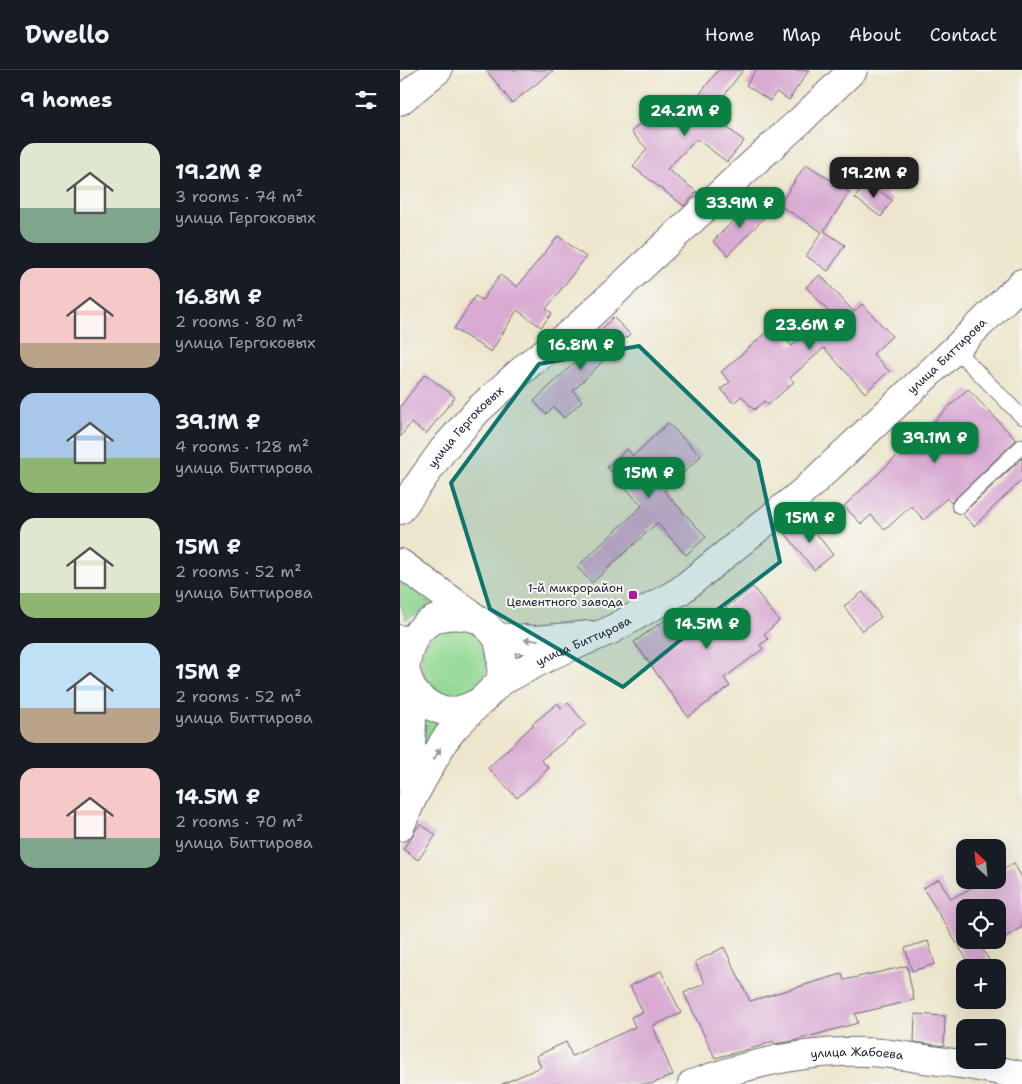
<!DOCTYPE html>
<html lang="en">
<head>
<meta charset="utf-8">
<style>
	body { margin:0; font-family:"Shantell Sans",sans-serif; background:#20242c; color:#f1f3f6; height:100vh; display:flex; flex-direction:column; font-size:19px; white-space:nowrap }
	* { box-sizing:border-box; margin:0 }
	p { font-size:16px; color:#9ea1a6 }
	.icon { flex:none; width:28px; height:28px; fill:none; stroke:currentColor; stroke-width:2; stroke-linecap:round; stroke-linejoin:round }
	.map { position:relative; flex:1; overflow:hidden }
	.panel { display:flex; flex-direction:column; background:#171b24; width:400px }
	.panel>* { flex:none }
	.needle { width:32px; rotate:334deg }
	.buttons { position:absolute; left:556px; top:769px; display:grid; gap:10px }
	.buttons a { display:grid; place-items:center; width:50px; height:50px; border-radius:10px; background:#171b24; box-shadow:0 5px 20px #0002; font-size:25px }
	.price { position:absolute; translate:-50% -42px; padding:0 11px; border-radius:10px; background:#0b8043; color:#fff; font-size:16px; line-height:32px; filter:drop-shadow(0 1px 2px #0008) }
	.price::after { content:''; position:absolute; left:50%; top:30px; width:15px; height:11px; margin-left:-8px; background:inherit; clip-path:polygon(0 0,100% 0,50% 100%) }
	.price.current { background:#222; color:#fff }
	ul { padding:0; list-style:none }
	li { display:flex; align-items:center; gap:15px; height:125px; padding:0 20px }
	li span { display:grid; place-items:center; flex:none; width:140px; height:100px; border-radius:15px; color:#555 }
	li>.icon { margin-inline-start:auto }
	span .icon { width:60px; height:60px; fill:#fffc; stroke-width:1 }
	li b { font-size:21px }
	h2 { display:flex; justify-content:space-between; align-items:center; height:60px; padding:0 20px; font-size:21px }
	header { display:flex; align-items:center; gap:30px; box-sizing:border-box; height:70px; padding:0 25px; background:#171b24; border-bottom:1px solid #363941 }
	header strong { font-size:24px }
	nav { display:flex; gap:28px; margin-inline-start:auto; font-size:18px }
	main { display:flex; flex:1; min-height:0 }
	.map>svg:first-child { display:block }
</style>
</head>
<body>
<header>
<strong>Dwello</strong>
<nav><a>Home</a><a>Map</a><a>About</a><a>Contact</a></nav>
</header>
<main>
<section class="panel">
<h2>9 homes<svg class="icon" aria-label="filters" viewBox="0 0 24 24"><path d="M4 7h16M4 17h16"/><circle cx="9" cy="7" r="2"/><circle cx="15" cy="17" r="2"/></svg></h2>
<ul>
<li><span style="background:linear-gradient(#dfe7d0 65%,#7fa58c 0)"><svg class="icon" aria-label="home" viewBox="0 0 24 24"><path d="M3 11l9-7 9 7M6 9v11h12V9"/></svg></span><div><b>19.2M ₽</b><p>3 rooms · 74 m²</p><p>улица Гергоковых</p></div></li>
<li><span style="background:linear-gradient(#f6c9c9 75%,#b9a48a 0)"><svg class="icon" aria-label="home" viewBox="0 0 24 24"><path d="M3 11l9-7 9 7M6 9v11h12V9"/></svg></span><div><b>16.8M ₽</b><p>2 rooms · 80 m²</p><p>улица Гергоковых</p></div></li>
<li><span style="background:linear-gradient(#a9c7e8 65%,#8fb573 0)"><svg class="icon" aria-label="home" viewBox="0 0 24 24"><path d="M3 11l9-7 9 7M6 9v11h12V9"/></svg></span><div><b>39.1M ₽</b><p>4 rooms · 128 m²</p><p>улица Биттирова</p></div></li>
<li><span style="background:linear-gradient(#dfe7d0 75%,#8fb573 0)"><svg class="icon" aria-label="home" viewBox="0 0 24 24"><path d="M3 11l9-7 9 7M6 9v11h12V9"/></svg></span><div><b>15M ₽</b><p>2 rooms · 52 m²</p><p>улица Биттирова</p></div></li>
<li><span style="background:linear-gradient(#bfe0f5 65%,#b9a48a 0)"><svg class="icon" aria-label="home" viewBox="0 0 24 24"><path d="M3 11l9-7 9 7M6 9v11h12V9"/></svg></span><div><b>15M ₽</b><p>2 rooms · 52 m²</p><p>улица Биттирова</p></div></li>
<li><span style="background:linear-gradient(#f6c9c9 70%,#7fa58c 0)"><svg class="icon" aria-label="home" viewBox="0 0 24 24"><path d="M3 11l9-7 9 7M6 9v11h12V9"/></svg></span><div><b>14.5M ₽</b><p>2 rooms · 70 m²</p><p>улица Биттирова</p></div></li>
</ul>
</section>
<div class="map">
<svg width="622" height="1014" viewBox="0 0 622 1014">
	<rect width="100%" height="100%" fill="#f6f6f2"/>
	<filter id="ink" filterUnits="userSpaceOnUse"><feTurbulence type="fractalNoise" baseFrequency=".02" numOctaves="2"/><feDisplacementMap in="SourceGraphic" scale="10" xChannelSelector="R" yChannelSelector="G"/><feConvolveMatrix kernelMatrix="1 2 1 2 8 2 1 2 1" color-interpolation-filters="sRGB"/></filter>
	<filter id="wash" filterUnits="userSpaceOnUse"><feTurbulence type="fractalNoise" baseFrequency=".0096" numOctaves="4" result="noise"/><feDisplacementMap in="SourceGraphic" scale="20" xChannelSelector="R" yChannelSelector="G"/><feGaussianBlur stdDeviation="1.12" result="paint"/><feColorMatrix in="noise" values="0 0 0 0 0 0 0 0 0 0 0 0 0 0 0 0 0 1.4 0 .05"/><feComposite in="paint" operator="in"/></filter>
	<g filter="url(#wash)">
		<rect width="100%" height="100%" fill="#ede6cc"/>
		<path fill="#92d892" stroke="#5a7d66" d="M 1,509 L 32,535 L 6,550 L 0,533 Z
			M21 591a33 33 0 1 1 66 0a33 33 0 1 1-66 0Z
			M 19,643 L 42,651 L 29,677 L 18,674 Z"/>
		<g id="blocks">
			<path fill="#d9abd3" fill-rule="evenodd" d="M 86,0 L 154,0 L 112,33 Z
				M 318,0 L 343,0 L 310,44 L 344,71 L 327,92 L 297,69 L 267,99 L 297,122 L 284,136 L 233,97 L 247,79 L 231,62 L 261,34 L 278,53 Z
				M 356,0 L 409,0 L 389,30 L 376,22 L 370,31 L 346,15 Z
				M 406,94 L 449,122 L 424,161 L 445,175 L 428,201 L 406,186 L 422,162 L 379,135 Z
				M 467,112 L 492,130 L 481,147 L 455,128 Z
				M 352,132 L 366,146 L 328,185 L 313,171 Z
				M 158,166 L 186,187 L 146,239 L 152,243 L 141,257 L 117,240 L 91,282 L 54,259 L 75,226 L 82,230 L 100,205 L 117,217 Z
				M 420,205 L 454,242 L 462,234 L 492,266 L 473,284 L 489,301 L 465,323 L 424,278 L 390,308 L 394,312 L 368,335 L 364,331 L 354,340 L 342,326 L 333,333 L 321,319 L 330,312 L 321,302 L 374,256 L 392,276 L 429,242 L 406,217 Z
				M 213,247 L 230,264 L 173,321 L 182,331 L 164,348 L 154,337 L 146,344 L 134,331 L 204,265 L 200,261 Z
				M 25,304 L 55,327 L 26,364 L 11,353 L 0,367 L 0,337 Z
				M 568,319 L 616,370 L 551,433 L 547,428 L 524,450 L 511,436 L 485,460 L 471,445 L 461,454 L 444,436 Z
				M 268,353 L 301,386 L 264,421 L 306,467 L 286,485 L 257,453 L 192,513 L 177,497 L 242,436 L 207,397 L 227,379 L 233,386 Z
				M 622,388 L 622,410 L 574,456 L 562,444 Z
				M 405,449 L 433,485 L 414,500 L 386,464 Z
				M 353,517 L 379,551 L 364,564 L 368,569 L 360,575 L 363,579 L 324,608 L 330,616 L 288,647 L 234,572 L 276,542 L 292,564 Z
				M 463,522 L 481,547 L 462,561 L 444,536 Z
				M 158,633 L 161,638 L 168,633 L 186,654 L 141,690 L 149,698 L 117,728 L 88,698 L 133,655 L 132,654 Z
				M 20,754 L 36,765 L 18,790 L 3,779 Z
				M 614,793 L 622,808 L 622,857 L 583,880 L 594,898 L 572,898 L 523,818 L 539,809 L 551,829 L 585,810 L 598,810 L 598,803 ZM 565,838 L 598,838 L 598,870 L 565,870 Z
				M 528,871 L 535,894 L 512,901 L 505,878 Z
				M 324,877 L 350,931 L 442,904 L 444,910 L 507,896 L 514,930 L 455,944 L 458,953 L 389,972 L 374,974 L 373,971 L 361,976 L 315,988 L 284,923 L 305,913 L 295,892 Z
				M 261,901 L 281,943 L 253,956 L 273,1005 L 251,1014 L 102,1014 L 141,997 L 136,986 L 166,972 L 172,986 L 235,957 L 231,947 L 243,942 L 230,916 Z
				M 515,944 L 545,946 L 544,976 L 514,972 Z"/>
		</g>
	</g>
	<g filter="url(#ink)">
		<use href="#blocks" fill-opacity="0" stroke="#69676e" stroke-width="1"/>
		<g fill="none" stroke-linecap="round" stroke-linejoin="round">
			<g stroke="#69676e" stroke-width="16">
				<path id="service" d="M 555,279 L 622,347
					M 559,436 L 622,376"/>
			</g>
			<g stroke="#69676e" stroke-width="30">
				<g id="minor">
					<path d="M 0,31 L 38,0"/>
					<path id="s1" d="M 0,440 L 43,380 L 78,340 L 129,294 L 174,260 L 338,107 L 401,50 L 453,0"/>
					<path d="M 0,493 L 87,556 L 97,567 L 136,570 L 190,565"/>
					<path d="M 97,567 C 102,584 103,594 100,612"/>
					<path d="M 0,569 L 5,600 L 13,622 L 11,679 L 13,727"/>
					<path d="M 6,595 C 11,555 36,539 75,548"/>
					<path d="M 13,622 C 39,646 53,647 83,630"/>
				</g>
			</g>
			<g stroke="#69676e" stroke-width="30">
				<g id="tertiary">
					<path id="s2" d="M 0,757 L 13,727 L 44,671 L 54,658 L 100,612 L 154,584 L 211,560 L 280,521 L 404,421 L 555,279 L 622,213"/>
					<path id="s3" d="M 292,1014 C 347,994 405,980 464,982 C 486,982 510,987 532,990 C 562,994 593,998 622,1006"/>
				</g>
			</g>
			<use href="#service" stroke="#fff" stroke-width="14"/>
			<use href="#minor" stroke="#fff" stroke-width="28"/>
			<use href="#tertiary" stroke="#fff" stroke-width="28"/>
		</g>
		<defs><path id="oneway-solid" d="M-6-.8H1V-3.2L6.5 0L1 3.2V.8H-6Z" transform="scale(1.25)"/></defs>
		<g fill="#9c9ca7">
			<use href="#oneway-solid" transform="translate(131 570) rotate(-180)"/>
			<use href="#oneway-solid" transform="translate(37 684) rotate(-60)"/>
		</g>
	</g>
	<path fill="#0f766e" fill-opacity="0.2" stroke="#0f766e" stroke-width="4" stroke-linejoin="round" d="M 239,276 L 358,391 L 380,492 L 317,540 L 223,617 L 90,539 L 51,413 L 139,294 Z"/>
	<rect fill="#b5179e" stroke="#f6f6f2" stroke-width="2" x="228" y="520" width="10" height="10" rx="2.5"/>
	<g text-anchor="middle" stroke-width="4" stroke-linejoin="round" paint-order="stroke">
		<g font-size="12" fill="#22223b" stroke="#f6f6f2">
			<text dy="4" stroke="none"><textPath href="#s2" startOffset="736">улица Биттирова</textPath></text>
			<text dy="4" stroke="none"><textPath href="#s1" startOffset="106">улица Гергоковых</textPath></text>
			<text dy="4" stroke="none"><textPath href="#s2" startOffset="271">улица Биттирова</textPath></text>
			<text dy="4" stroke="none"><textPath href="#s3" startOffset="169">улица Жабоева</textPath></text>
		</g>
		<g font-size="12" fill="#22223b" stroke="#f6f6f2" text-anchor="end">
			<text x="223" y="522">1-й микрорайон<tspan x="223" dy="14">Цементного завода</tspan></text>
		</g>
	</g>
</svg>
<div class="buttons">
<a><svg class="needle" viewBox="-14 -14 28 28"><path d="M0-13l5 13h-10z" fill="#e53935"/><path d="M0 13l5-13h-10z" fill="#9ea1a6"/></svg></a>
<a><svg class="icon" aria-label="locate" viewBox="0 0 24 24"><circle cx="12" cy="12" r="6"/><path d="M12 2v4M12 18v4M2 12h4M18 12h4"/></svg></a>
<a>+</a>
<a>−</a>
</div>
<b class="price" style="left:285px;top:67px">24.2M ₽</b>
<b class="price current" style="left:474px;top:129px">19.2M ₽</b>
<b class="price" style="left:340px;top:159px">33.9M ₽</b>
<b class="price" style="left:410px;top:281px">23.6M ₽</b>
<b class="price" style="left:181px;top:301px">16.8M ₽</b>
<b class="price" style="left:535px;top:394px">39.1M ₽</b>
<b class="price" style="left:249px;top:429px">15M ₽</b>
<b class="price" style="left:410px;top:474px">15M ₽</b>
<b class="price" style="left:307px;top:580px">14.5M ₽</b>
</div>
</main>
</body>
</html>
